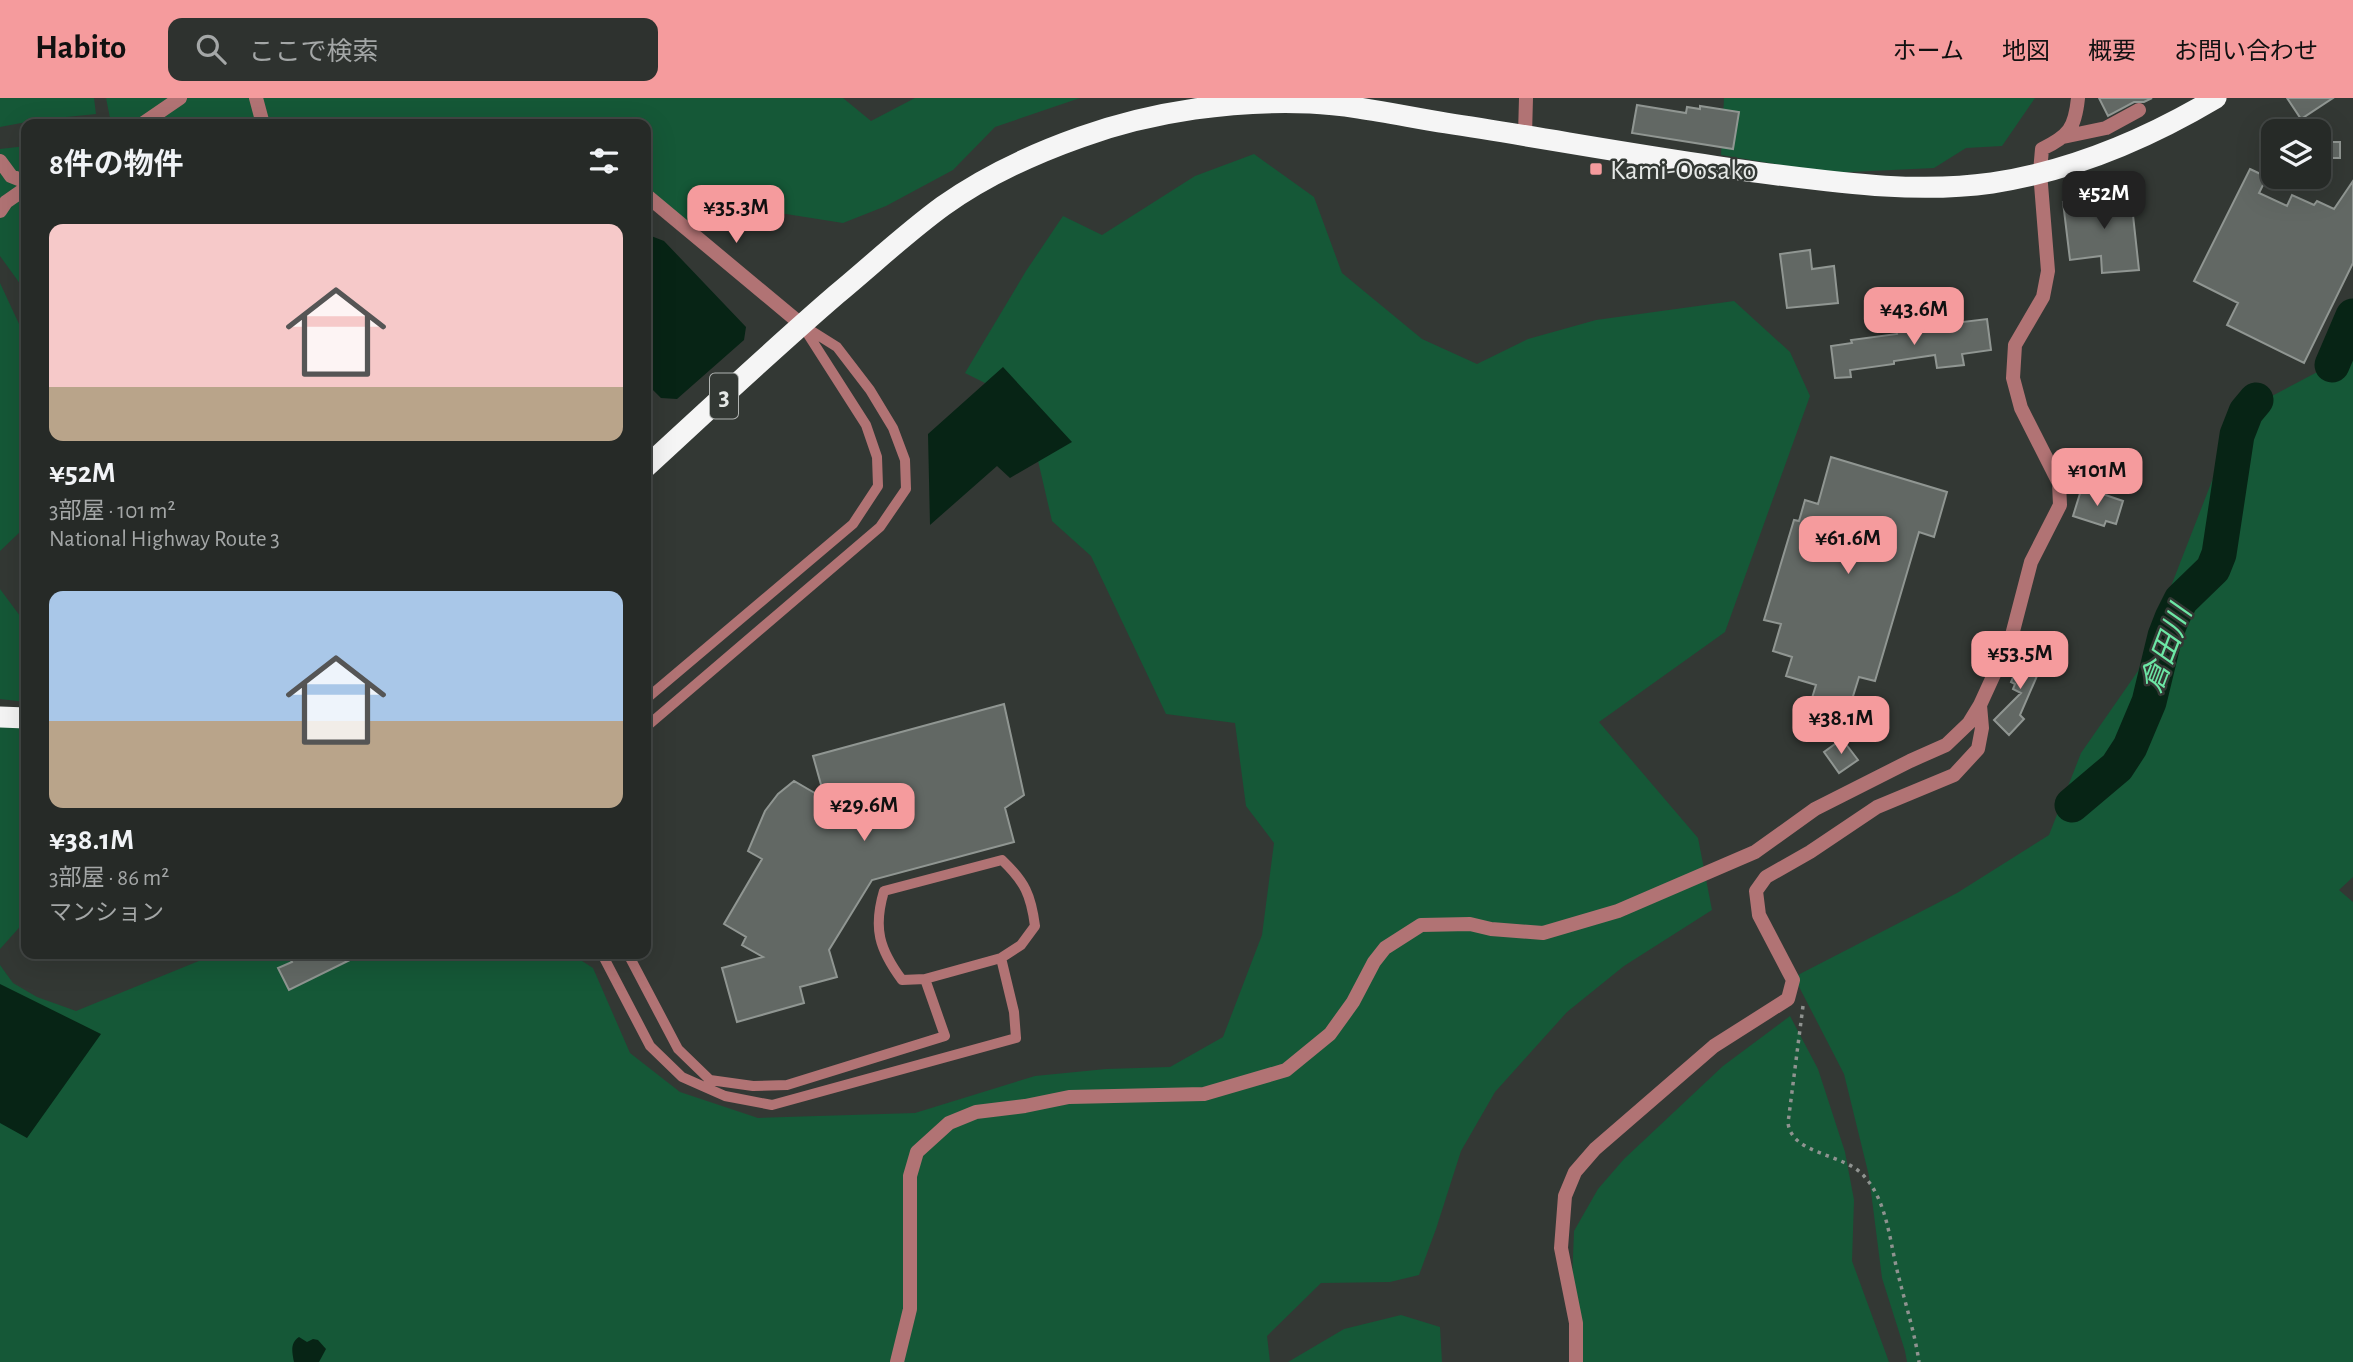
<!DOCTYPE html>
<html lang="ja">
<head>
<meta charset="utf-8">
<style>
	body { margin:0; font-family:"Alegreya Sans","Noto Sans JP",sans-serif; background:#2e322f; color:#f1f3f6; height:100vh; display:flex; flex-direction:column; font-size:26px; white-space:nowrap }
	* { box-sizing:border-box; margin:0 }
	p { font-size:23px; color:#a4a7a7 }
	.icon { flex:none; width:38px; height:38px; fill:none; stroke:currentColor; stroke-width:2; stroke-linecap:round; stroke-linejoin:round }
	.map { position:relative; flex:1; overflow:hidden }
	.side { position:absolute; left:21px; top:21px; width:630px; height:840px; display:flex; flex-direction:column; background:#262a27; border-radius:14px; box-shadow:0 7px 28px #0002,0 0 0 2px #424644 }
	.side>* { flex:none }
	.controls { position:absolute; left:2261px; top:21px; display:grid; gap:14px }
	.controls a { display:grid; place-items:center; width:70px; height:70px; border-radius:14px; background:#262a27; box-shadow:0 7px 28px #0002,0 0 0 2px #424644; font-size:35px }
	.price { position:absolute; translate:-50% -60px; padding:0 16px; border-radius:14px; background:#f59b9d; color:#111; font-size:23px; line-height:46px; filter:drop-shadow(0 2px 4px #0008) }
	.price::after { content:''; position:absolute; left:50%; top:42px; width:21px; height:16px; margin-left:-10px; background:inherit; clip-path:polygon(0 0,100% 0,50% 100%) }
	.price.selected { background:#222; color:#fff }
	ul { padding:0; list-style:none }
	li { display:grid; align-content:center; gap:14px; height:371px; padding:0 28px }
	li span { display:grid; place-items:center; height:217px; border-radius:14px; color:#555 }
	li>.icon { margin-inline-start:auto }
	span .icon { width:126px; height:126px; fill:#fffc; stroke-width:1 }
	li b { font-size:30px }
	h2 { display:flex; justify-content:space-between; align-items:center; height:84px; padding:0 28px; font-size:30px }
	header { display:flex; align-items:center; gap:42px; box-sizing:border-box; height:98px; padding:0 35px; background:#f59b9d; color:#111 }
	header strong { font-size:33px }
	nav { display:flex; gap:38px; margin-inline-start:auto; font-size:24px }
	.search { width:490px; height:63px; background:#2e322f; display:flex; align-items:center; gap:18px; box-sizing:border-box; padding:0 24px; border-radius:14px; color:#a4a7a7; font-size:26px }
	.map>svg:first-child { display:block }
</style>
</head>
<body>
<header>
<strong>Habito</strong>
<div class="search"><svg class="icon" aria-label="search" viewBox="0 0 24 24"><circle cx="10" cy="10" r="6"/><path d="M15 15l6 6"/></svg>ここで検索</div>
<nav><a>ホーム</a><a>地図</a><a>概要</a><a>お問い合わせ</a></nav>
</header>
<div class="map">
<svg width="2353" height="1264" viewBox="0 0 2353 1264">
	<rect width="100%" height="100%" fill="#333834"/>
	<path fill="#155837" d="M 0,0 L 94,0 L 96,16 L 37,22 L 0,29 Z
		M 106,0 L 843,0 L 871,23 L 915,0 L 1080,0 L 995,29 L 953,72 L 886,108 L 843,125 L 786,116 L 745,116 L 673,125 L 646,104 L 646,26 L 108,26 L 111,25 Z
		M 1724,0 L 2035,0 L 2002,48 L 1966,50 L 1934,70 L 1830,75 L 1721,57 Z
		M 26,48 L 26,194 L 0,158 L 0,51 Z
		M 1254,56 L 1314,99 L 1342,175 L 1422,241 L 1477,266 L 1528,241 L 1596,222 L 1734,203 L 1790,254 L 1810,298 L 1725,534 L 1599,624 L 1698,740 L 1712,812 L 1624,868 L 1567,914 L 1495,994 L 1461,1053 L 1436,1131 L 1419,1177 L 1390,1184 L 1321,1185 L 1267,1238 L 1270,1264 L 0,1264 L 0,867 L 13,885 L 37,899 L 76,913 L 216,856 L 571,856 L 593,870 L 630,955 L 680,994 L 758,1020 L 915,1015 L 1035,978 L 1106,971 L 1170,969 L 1223,939 L 1262,837 L 1274,745 L 1246,708 L 1235,625 L 1166,616 L 1091,458 L 1052,423 L 1036,354 L 1011,298 L 965,275 L 1026,173 L 1063,118 L 1102,137 L 1195,78 Z
		M 0,185 L 26,241 L 26,434 L 21,433 L 0,453 Z
		M 2353,245 L 2353,779 L 2339,792 L 2353,804 L 2353,1264 L 1907,1264 L 1905,1253 L 1882,1180 L 1869,1078 L 1844,976 L 1794,879 L 1957,795 L 2049,737 L 2081,655 L 2138,573 L 2238,316 L 2323,271 Z
		M 0,491 L 26,526 L 26,604 L 0,601 Z
		M 0,628 L 26,628 L 26,822 L 0,851 Z
		M 1790,918 L 1818,971 L 1845,1054 L 1854,1102 L 1852,1163 L 1889,1264 L 1583,1264 L 1572,1185 L 1574,1133 L 1598,1091 L 1624,1061 L 1723,968 Z
		M 1401,1217 L 1440,1229 L 1442,1264 L 1288,1264 L 1344,1231 Z"/>
	<path fill="#072415" d="M 646,136 L 664,143 L 746,229 L 744,242 L 677,301 L 661,300 L 646,285 Z
		M 1003,269 L 1072,344 L 1010,380 L 997,368 L 930,427 L 928,336 Z
		M 0,886 L 101,936 L 27,1040 L 0,1025 Z
		M 299,1239 L 307,1244 L 313,1241 L 318,1242 L 326,1251 L 319,1264 L 294,1264 C 292,1254 290,1245 299,1239 Z"/>
	<g fill="none" stroke-linecap="round" stroke-linejoin="round">
		<path stroke="#072415" stroke-width="35" d="M 2332,267 L 2353,218
			M 2072,707 L 2117,669 L 2130,649 L 2149,604 L 2165,538 L 2172,520 L 2181,502 L 2213,471 L 2219,456 L 2237,337 L 2246,314 L 2256,302"/>
	</g>
	<path fill="#626864" stroke="#909692" stroke-width="2" d="M 2099,0 L 2152,0 L 2144,4 L 2134,4 L 2108,18 Z
		M 2287,0 L 2333,0 L 2301,21 Z
		M 1637,7 L 1686,15 L 1687,9 L 1700,11 L 1700,8 L 1739,14 L 1733,51 L 1632,35 Z
		M 2319,44 L 2340,44 L 2340,60 L 2319,60 Z
		M 2250,71 L 2267,79 L 2259,95 L 2287,108 L 2292,97 L 2314,107 L 2317,103 L 2334,111 L 2353,83 L 2353,165 L 2304,265 L 2227,227 L 2238,205 L 2194,183 Z
		M 2137,91 L 2139,107 L 2132,108 L 2139,172 L 2102,175 L 2101,158 L 2070,162 L 2063,104 L 2118,98 L 2118,93 Z
		M 1810,152 L 1812,171 L 1834,168 L 1838,205 L 1787,210 L 1780,156 Z
		M 1987,221 L 1991,252 L 1962,256 L 1964,267 L 1937,270 L 1935,257 L 1894,263 L 1894,266 L 1850,272 L 1851,279 L 1835,280 L 1831,248 L 1852,245 L 1851,242 L 1897,236 L 1896,232 Z
		M 1831,359 L 1947,394 L 1934,439 L 1919,434 L 1875,583 L 1859,579 L 1849,611 L 1812,600 L 1816,587 L 1786,578 L 1792,559 L 1773,553 L 1781,526 L 1764,522 L 1794,422 L 1799,423 L 1805,402 L 1818,406 Z
		M 2082,389 L 2123,403 L 2116,426 L 2106,423 L 2104,428 L 2073,418 Z
		M 2025,551 L 2042,558 L 2037,570 L 2040,571 L 2020,617 L 2024,621 L 2009,637 L 1994,622 L 2021,595 L 2013,591 L 2015,586 L 2011,584 Z
		M 1004,606 L 1024,697 L 1005,710 L 1014,744 L 872,782 L 829,852 L 837,879 L 800,889 L 804,905 L 737,924 L 722,870 L 763,859 L 742,847 L 746,839 L 724,826 L 762,761 L 748,753 L 765,713 L 778,696 L 794,683 L 825,701 L 813,658 Z
		M 1842,641 L 1858,662 L 1839,675 L 1824,654 Z
		M 298,856 L 362,856 L 289,892 L 278,870 L 292,864 L 290,860 Z"/>
	<g fill="none" stroke-linecap="round" stroke-linejoin="round">
		<path stroke="#8f9390" stroke-width="3.5" stroke-dasharray="3.5 5" stroke-linecap="butt" d="M 1803,908 L 1788,1025 C 1792,1057 1844,1055 1864,1078 C 1888,1104 1890,1147 1899,1180 C 1906,1208 1915,1236 1919,1264"/>
		<path stroke="#b17374" stroke-width="10" d="M 646,601 L 853,426 L 878,388 L 877,359 L 866,327 L 804,230
			M 646,629 L 880,429 L 906,391 L 905,362 L 893,330 L 870,292 L 837,249 L 802,227
			M 1002,762 C 1025,784 1031,797 1035,828 L 1021,847 L 1001,860 L 925,881 L 902,882 C 879,851 873,830 884,793 Z
			M 602,856 L 650,948 L 682,979 L 725,998 L 772,1007 L 1016,940 L 1014,914 L 1001,860
			M 628,856 L 678,951 L 710,982 L 753,988 L 787,987 L 945,938 L 925,881"/>
		<path stroke="#b17374" stroke-width="14" d="M 256,0 L 263,26
			M 142,26 L 180,0
			M 1525,37 L 1526,0
			M 2063,39 L 2106,30 L 2139,12
			M 0,63 L 11,78 L 26,84
			M 646,97 L 802,227
			M 0,113 L 6,104 L 26,90
			M 897,1264 L 910,1211 L 910,1078 L 917,1054 L 949,1025 L 976,1014 L 1025,1008 L 1069,999 L 1204,996 L 1286,972 L 1330,936 L 1353,904 L 1374,864 L 1385,850 L 1421,827 L 1470,826 L 1491,831 L 1543,835 L 1618,813 L 1755,754 L 1815,711 L 1910,663 L 1946,647 L 1969,625 L 1980,607
			M 1576,1264 L 1576,1225 L 1561,1150 L 1565,1098 L 1575,1074 L 1595,1051 L 1714,948 L 1788,901 L 1793,882 L 1759,817 L 1756,793 L 1766,779 L 1810,754 L 1877,709 L 1954,677 L 1978,651 L 1982,630 L 1980,607 L 2012,537 L 2031,464 L 2060,407 L 2059,385 L 2021,310 L 2013,280 L 2015,247 L 2043,199 L 2048,173 L 2040,74 L 2042,51 C 2069,38 2075,30 2078,0"/>
		<path stroke="#f5f5f5" stroke-width="21" d="M 646,369 C 709,311 772,252 837,196 C 872,167 906,135 943,108 C 985,78 1033,56 1081,39 C 1153,13 1234,2 1310,5 C 1355,7 1402,18 1446,25 C 1557,42 1667,63 1778,77 C 1849,86 1921,95 1992,85 C 2072,73 2147,41 2216,0
			M 0,619 L 26,620"/>
	</g>
	<rect fill="#f59b9d" stroke="#333834" stroke-width="2.5" x="1589" y="64" width="14" height="14" rx="3.5"/>
	<g text-anchor="middle" stroke-width="5" stroke-linejoin="round" paint-order="stroke">
		<rect fill="#333834" stroke="#b0b3b1" stroke-width="2" x="710" y="275.5" width="28" height="45" rx="5"/>
		<g font-size="26" font-weight="bold" fill="#e5e8e6">
			<text x="724" y="307">3</text>
		</g>
		<g font-size="28" fill="#e5e8e6" stroke="#333834" text-anchor="start">
			<text x="1610" y="81">Kami-Oosako</text>
		</g>
		<g font-size="30" font-style="italic" fill="#6ce7a5" stroke="#333834">
			<text transform="translate(2166 551) rotate(-69)" y="10">倉田川</text>
		</g>
	</g>
</svg>
<div class="controls">
<a><svg class="icon" aria-label="layers" viewBox="0 0 24 24"><path d="M12 4l9 5-9 5-9-5zM3 14l9 5 9-5"/></svg></a>
</div>
<b class="price selected" style="left:2104px;top:133px">¥52M</b>
<b class="price" style="left:736px;top:147px">¥35.3M</b>
<b class="price" style="left:1914px;top:249px">¥43.6M</b>
<b class="price" style="left:2097px;top:410px">¥101M</b>
<b class="price" style="left:1848px;top:478px">¥61.6M</b>
<b class="price" style="left:2020px;top:593px">¥53.5M</b>
<b class="price" style="left:1841px;top:658px">¥38.1M</b>
<b class="price" style="left:864px;top:745px">¥29.6M</b>
<section class="side">
<h2>8件の物件<svg class="icon" aria-label="filters" viewBox="0 0 24 24"><path d="M4 7h16M4 17h16"/><circle cx="9" cy="7" r="2"/><circle cx="15" cy="17" r="2"/></svg></h2>
<ul>
<li><span style="background:linear-gradient(#f6c9c9 75%,#b9a48a 0)"><svg class="icon" aria-label="home" viewBox="0 0 24 24"><path d="M3 11l9-7 9 7M6 9v11h12V9"/></svg></span><div><b>¥52M</b><p>3部屋 · 101 m²</p><p>National Highway Route 3</p></div></li>
<li><span style="background:linear-gradient(#a9c7e8 60%,#b9a48a 0)"><svg class="icon" aria-label="home" viewBox="0 0 24 24"><path d="M3 11l9-7 9 7M6 9v11h12V9"/></svg></span><div><b>¥38.1M</b><p>3部屋 · 86 m²</p><p>マンション</p></div></li>
</ul>
</section>
</div>
</body>
</html>
